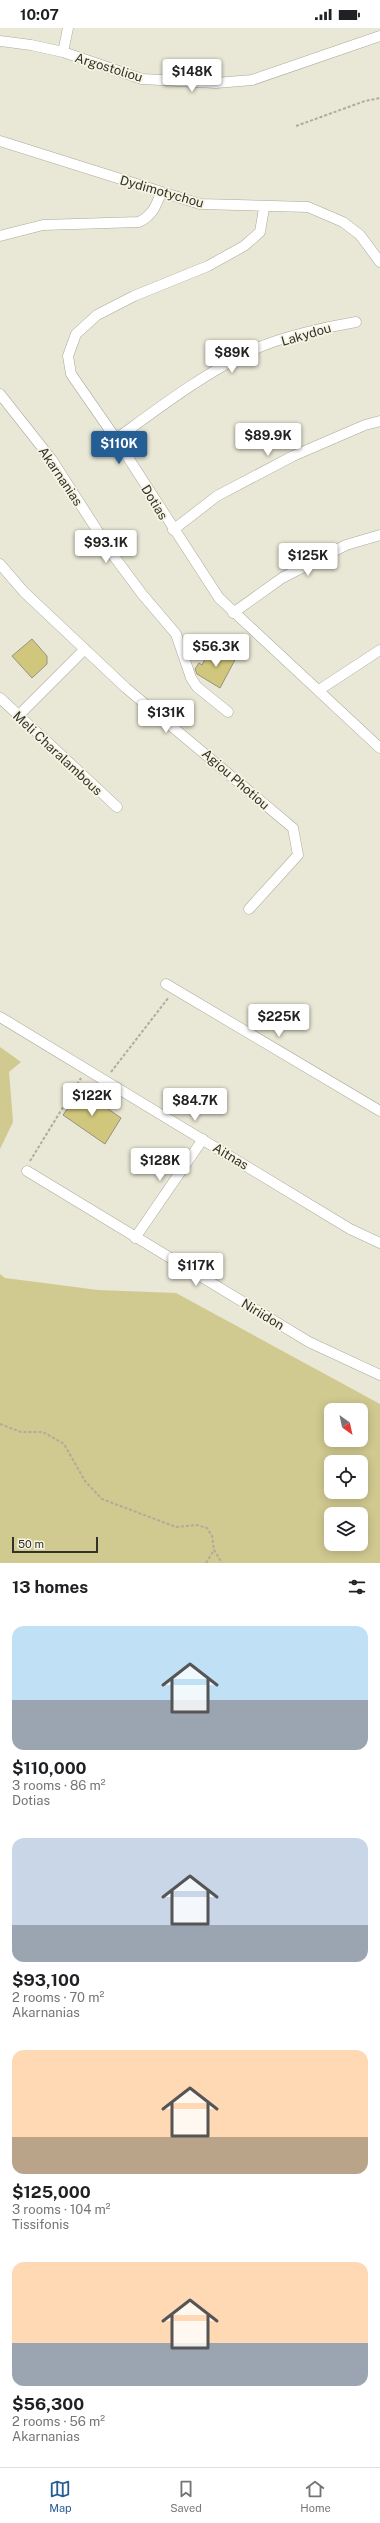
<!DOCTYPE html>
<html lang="en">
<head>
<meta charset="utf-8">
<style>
	body { margin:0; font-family:"Public Sans",sans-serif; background:#f6f6f6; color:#202124; height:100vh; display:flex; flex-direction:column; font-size:15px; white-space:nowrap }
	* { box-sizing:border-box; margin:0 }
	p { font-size:13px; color:#757577 }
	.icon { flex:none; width:22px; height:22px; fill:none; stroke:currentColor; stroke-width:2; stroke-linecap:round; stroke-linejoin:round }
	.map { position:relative; height:1535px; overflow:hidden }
	.side { display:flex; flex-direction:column; background:#fff; flex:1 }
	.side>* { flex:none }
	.needle { width:26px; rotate:147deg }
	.buttons { position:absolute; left:324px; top:1375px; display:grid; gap:8px }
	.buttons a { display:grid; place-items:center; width:44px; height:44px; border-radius:8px; background:#fff; box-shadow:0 2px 10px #0003; font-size:20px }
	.scale { position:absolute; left:12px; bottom:10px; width:86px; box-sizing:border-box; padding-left:4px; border:2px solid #32322b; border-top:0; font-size:11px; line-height:14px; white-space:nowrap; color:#32322b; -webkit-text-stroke:3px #f6f4e2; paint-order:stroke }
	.price { position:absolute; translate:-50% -34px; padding:0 9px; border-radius:4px; background:#fff; color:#222; font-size:13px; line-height:26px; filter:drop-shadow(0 1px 2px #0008) }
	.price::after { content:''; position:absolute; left:50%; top:24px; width:12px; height:9px; margin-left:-6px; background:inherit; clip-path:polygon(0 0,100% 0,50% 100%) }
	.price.current { background:#255d95; color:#fff }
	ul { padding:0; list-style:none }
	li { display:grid; align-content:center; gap:8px; height:212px; padding:0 12px }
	li span { display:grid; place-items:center; height:124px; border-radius:12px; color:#555 }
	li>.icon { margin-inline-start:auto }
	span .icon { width:72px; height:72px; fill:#fffc; stroke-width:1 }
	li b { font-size:17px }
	h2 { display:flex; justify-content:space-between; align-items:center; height:48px; padding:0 12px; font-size:17px }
	.status { display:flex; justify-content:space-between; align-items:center; height:28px; padding:0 20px; background:#fff; direction:ltr }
	.status svg { height:11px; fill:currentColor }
	.menu { display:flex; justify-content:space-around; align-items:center; height:56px; border-top:1px solid #e0e0e0; background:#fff; font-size:11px; color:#757577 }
	.menu a { display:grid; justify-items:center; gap:2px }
	.menu .current { color:#255d95 }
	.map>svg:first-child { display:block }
</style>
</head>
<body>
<div class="status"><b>10:07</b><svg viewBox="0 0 49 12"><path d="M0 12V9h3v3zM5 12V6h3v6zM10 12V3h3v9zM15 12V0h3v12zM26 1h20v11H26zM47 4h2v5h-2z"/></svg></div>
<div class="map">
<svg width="380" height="1535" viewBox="0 0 380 1535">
	<rect width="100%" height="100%" fill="#e9e7d5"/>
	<path fill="#d0c990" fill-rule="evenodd" d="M 0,1019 L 21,1034 L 9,1044 L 13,1094 L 0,1121 Z
		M 0,1246 L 5,1250 L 98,1262 L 176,1265 L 380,1376 L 380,1535 L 0,1535 ZM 331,1382 L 361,1382 L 361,1412 L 331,1412 ZM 331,1434 L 361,1434 L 361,1464 L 331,1464 ZM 331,1486 L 361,1486 L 361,1516 L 331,1516 Z"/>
	<path fill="#d1c77c" stroke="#949282" d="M 32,611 L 47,628 L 47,636 L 32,650 L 12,628 Z
		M 227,622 L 237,628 L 220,660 L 197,646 L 195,641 L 199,635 L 202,637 L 207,627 L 216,632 L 218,628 L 222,630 Z
		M 81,1062 L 121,1090 L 105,1116 L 63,1087 Z"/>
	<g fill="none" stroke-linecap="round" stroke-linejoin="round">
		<g stroke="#aba999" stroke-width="11">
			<path id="minor" d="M 0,13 L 31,17 L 63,24 L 142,51 L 216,55 L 252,52 L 380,8
				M 63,24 L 68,0
				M 0,113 L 200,176 L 308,179 L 343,194 L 360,207 L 380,234
				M 264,180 L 260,204 L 244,218 L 208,238 L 134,268 L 97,287 L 76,306 L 68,328 L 71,346 L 116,411 L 219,570 L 380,720
				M 0,208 L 43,197 L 139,194 C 152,188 156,178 161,165
				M 0,366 L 52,432 L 113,527 L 142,566 L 176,606 L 191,650 L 197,659 L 228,684
				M 116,411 C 160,379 203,346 253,322 C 280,309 326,299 356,294
				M 173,502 L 217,468 L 293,428 L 365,397 L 380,393
				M 0,536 L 24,564 L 126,660 L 293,800 L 298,827 L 249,881
				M 233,585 L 282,550 L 346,517 L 380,507
				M 319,662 L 380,622
				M 0,670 L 117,779
				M 18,688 L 85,621
				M 166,956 L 380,1083
				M 0,989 L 350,1201 L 380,1215
				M 27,1143 L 309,1314 L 380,1347
				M 135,1210 L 203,1111"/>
		</g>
		<path stroke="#adac9d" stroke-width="2" stroke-dasharray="3 2" stroke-linecap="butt" d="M 296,98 L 365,73 L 380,70
			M 111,1044 L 169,969
			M 30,1133 L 81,1050
			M 0,1396 L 21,1404 L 43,1404 L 64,1416 L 85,1453 L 102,1471 L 176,1499 L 197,1497 L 207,1500 L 212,1508 L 214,1522
			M 206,1535 L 214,1522 L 222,1535"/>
		<use href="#minor" stroke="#fff" stroke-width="10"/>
	</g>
	<g text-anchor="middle" stroke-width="3.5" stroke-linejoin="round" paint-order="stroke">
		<g font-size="13" fill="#32322b" stroke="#f6f4e2">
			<text transform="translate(109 39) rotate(17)" y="5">Argostoliou</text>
			<text transform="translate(162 163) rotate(16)" y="5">Dydimotychou</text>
			<text transform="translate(306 306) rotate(-16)" y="5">Lakydou</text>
			<text transform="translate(61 448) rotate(56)" y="5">Akarnanias</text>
			<text transform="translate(155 474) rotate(58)" y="5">Dotias</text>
			<text transform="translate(58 725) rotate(43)" y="5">Meli Charalambous</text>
			<text transform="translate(236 751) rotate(41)" y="5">Agiou Photiou</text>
			<text transform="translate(231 1128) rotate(31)" y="5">Aitnas</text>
			<text transform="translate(263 1286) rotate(31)" y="5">Niriidon</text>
		</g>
	</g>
</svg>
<div class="buttons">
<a><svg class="needle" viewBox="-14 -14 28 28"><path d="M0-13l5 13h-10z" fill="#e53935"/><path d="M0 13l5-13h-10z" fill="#757577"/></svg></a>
<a><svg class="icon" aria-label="locate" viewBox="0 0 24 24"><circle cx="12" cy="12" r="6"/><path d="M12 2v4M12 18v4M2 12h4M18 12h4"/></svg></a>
<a><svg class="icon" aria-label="layers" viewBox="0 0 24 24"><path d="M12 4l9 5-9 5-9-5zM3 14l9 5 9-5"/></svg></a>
</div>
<div class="scale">50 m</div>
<b class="price" style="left:192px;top:65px">$148K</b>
<b class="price" style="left:232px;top:346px">$89K</b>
<b class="price" style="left:268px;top:429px">$89.9K</b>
<b class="price current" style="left:119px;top:437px">$110K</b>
<b class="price" style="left:106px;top:536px">$93.1K</b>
<b class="price" style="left:308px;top:549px">$125K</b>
<b class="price" style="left:216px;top:640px">$56.3K</b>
<b class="price" style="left:166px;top:706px">$131K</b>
<b class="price" style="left:279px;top:1010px">$225K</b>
<b class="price" style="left:92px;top:1089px">$122K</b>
<b class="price" style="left:195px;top:1094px">$84.7K</b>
<b class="price" style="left:160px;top:1154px">$128K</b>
<b class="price" style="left:196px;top:1259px">$117K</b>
</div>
<section class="side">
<h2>13 homes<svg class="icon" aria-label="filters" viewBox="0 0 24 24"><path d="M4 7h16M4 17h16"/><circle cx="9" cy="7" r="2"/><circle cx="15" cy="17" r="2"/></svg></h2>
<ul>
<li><span style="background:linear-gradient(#bfe0f5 60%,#9aa5b1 0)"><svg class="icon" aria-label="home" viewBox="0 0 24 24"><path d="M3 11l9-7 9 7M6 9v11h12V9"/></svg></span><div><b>$110,000</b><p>3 rooms · 86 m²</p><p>Dotias</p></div></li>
<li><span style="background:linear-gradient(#c9d6e8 70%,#9aa5b1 0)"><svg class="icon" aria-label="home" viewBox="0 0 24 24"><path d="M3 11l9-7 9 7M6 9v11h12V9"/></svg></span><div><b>$93,100</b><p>2 rooms · 70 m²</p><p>Akarnanias</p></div></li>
<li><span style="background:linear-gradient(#ffd9b3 70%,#b9a48a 0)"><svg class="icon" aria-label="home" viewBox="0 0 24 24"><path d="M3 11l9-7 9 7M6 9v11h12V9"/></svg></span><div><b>$125,000</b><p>3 rooms · 104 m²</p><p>Tissifonis</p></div></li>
<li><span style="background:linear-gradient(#ffd9b3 65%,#9aa5b1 0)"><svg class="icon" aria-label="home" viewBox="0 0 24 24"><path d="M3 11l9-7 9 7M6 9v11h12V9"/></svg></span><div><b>$56,300</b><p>2 rooms · 56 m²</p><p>Akarnanias</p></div></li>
</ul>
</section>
<nav class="menu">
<a class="current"><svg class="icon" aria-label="map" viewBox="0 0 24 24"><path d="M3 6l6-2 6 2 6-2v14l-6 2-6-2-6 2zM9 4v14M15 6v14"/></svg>Map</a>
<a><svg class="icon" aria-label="saved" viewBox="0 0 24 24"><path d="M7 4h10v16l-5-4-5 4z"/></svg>Saved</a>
<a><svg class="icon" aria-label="home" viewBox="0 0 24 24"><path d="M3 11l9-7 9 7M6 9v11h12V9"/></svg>Home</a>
</nav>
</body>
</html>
